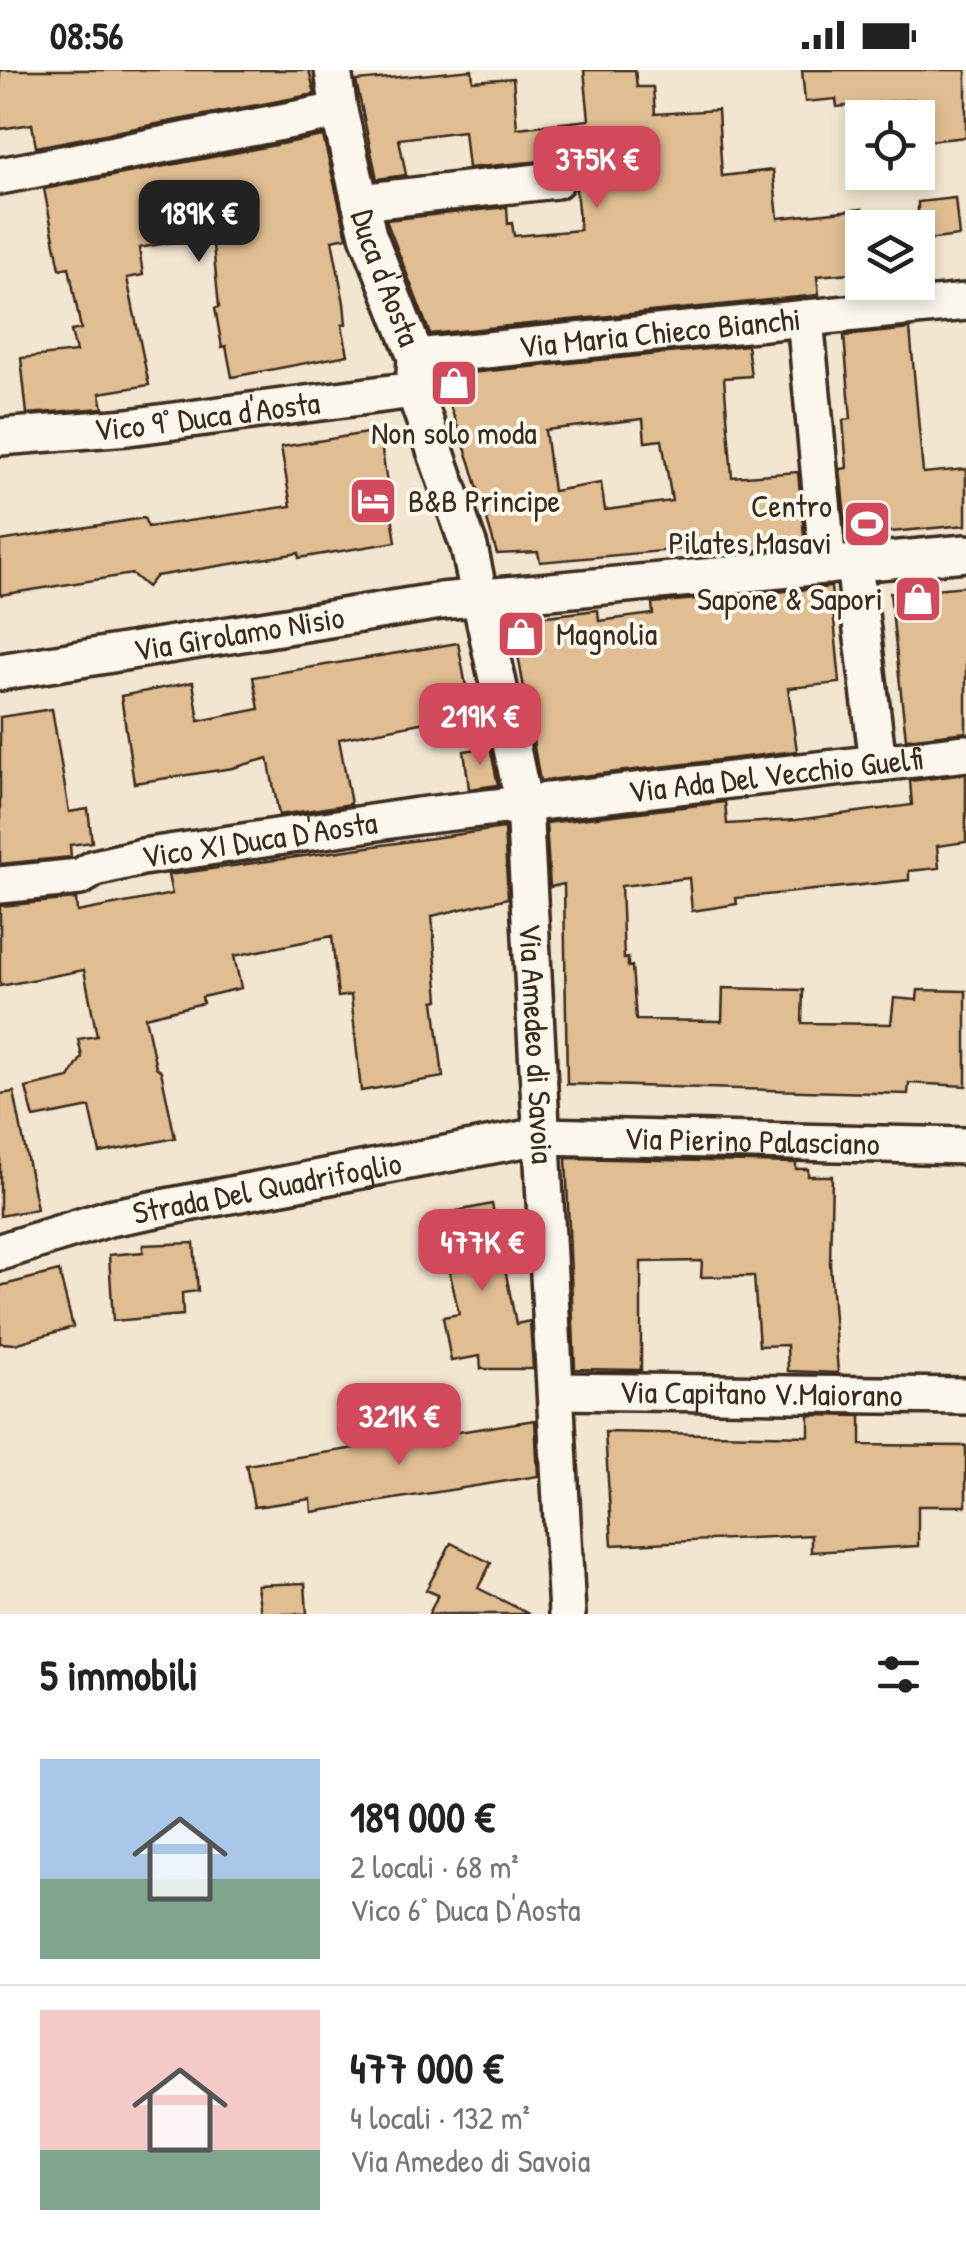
<!DOCTYPE html>
<html lang="it">
<head>
<meta charset="utf-8">
<style>
	body { margin:0; font-family:"Patrick Hand",sans-serif; background:#f2f2f2; color:#222; height:100vh; display:flex; flex-direction:column; font-size:38px; white-space:nowrap }
	* { box-sizing:border-box; margin:0 }
	p { font-size:32px; color:#767676 }
	.icon { flex:none; width:55px; height:55px; fill:none; stroke:currentColor; stroke-width:2; stroke-linecap:round; stroke-linejoin:round }
	.map { position:relative; height:1544px; overflow:hidden }
	.drawer { display:flex; flex-direction:column; background:#fff; flex:1 }
	.drawer>* { flex:none }
	.buttons { position:absolute; left:845px; top:30px; display:grid; gap:20px }
	.buttons a { display:grid; place-items:center; width:90px; height:90px; border-radius:0px; background:#fff; box-shadow:0 5px 15px #0003; font-size:50px }
	.price { position:absolute; translate:-50% -85px; padding:0 22px; border-radius:20px; background:#d1495b; color:#fff; font-size:32px; line-height:65px; filter:drop-shadow(0 2px 5px #0008) }
	.price::after { content:''; position:absolute; left:50%; top:60px; width:30px; height:22px; margin-left:-15px; background:inherit; clip-path:polygon(0 0,100% 0,50% 100%) }
	.price.selected { background:#222; color:#fff }
	ul { padding:0; list-style:none }
	li { display:flex; align-items:center; gap:30px; height:250px; padding:0 40px }
	li+li { border-top:2px solid #e0e0e0 }
	li span { display:grid; place-items:center; flex:none; width:280px; height:200px; border-radius:0px; color:#555 }
	li>.icon { margin-inline-start:auto }
	span .icon { width:120px; height:120px; fill:#fffc; stroke-width:1 }
	li b { font-size:42px }
	h2 { display:flex; justify-content:space-between; align-items:center; height:120px; padding:0 40px; font-size:42px }
	.status { display:flex; justify-content:space-between; align-items:center; height:70px; padding:0 50px; background:#fff; direction:ltr }
	.status svg { height:28px; fill:currentColor }
	.map>svg:first-child { display:block }
</style>
</head>
<body>
<div class="status"><b>08:56</b><svg viewBox="0 0 49 12"><path d="M0 12V9h3v3zM5 12V6h3v6zM10 12V3h3v9zM15 12V0h3v12zM26 1h20v11H26zM47 4h2v5h-2z"/></svg></div>
<div class="map">
<svg width="966" height="1544" viewBox="0 0 966 1544">
	<rect width="100%" height="100%" fill="#f3e6d1"/>
	<filter id="ink" filterUnits="userSpaceOnUse"><feTurbulence type="fractalNoise" baseFrequency=".01" numOctaves="2"/><feDisplacementMap in="SourceGraphic" scale="20" xChannelSelector="R" yChannelSelector="G"/><feConvolveMatrix kernelMatrix="1 2 1 2 8 2 1 2 1" color-interpolation-filters="sRGB"/></filter>
	<g filter="url(#ink)">
		<path fill="#e0be92" stroke="#3b2a1e" stroke-width="2.5" fill-rule="evenodd" d="M 0,0 L 309,0 L 315,24 L 36,77 L 32,54 L 0,59 Z
			M 472,0 L 473,11 L 513,8 L 517,58 L 589,50 L 584,0 L 635,0 L 637,17 L 653,17 L 655,44 L 718,40 L 722,106 L 773,100 L 778,148 L 862,139 L 862,202 L 817,206 L 819,225 L 430,264 L 386,150 L 507,137 L 508,154 L 512,153 L 514,166 L 580,160 L 573,88 L 468,98 L 464,61 L 399,69 L 406,105 L 377,109 L 356,11 Z
			M 802,0 L 966,0 L 966,67 L 918,72 L 914,29 L 837,37 L 836,29 L 805,32 Z
			M 323,66 L 347,167 L 332,170 L 344,233 L 346,254 L 342,255 L 348,285 L 232,307 L 226,276 L 222,277 L 215,238 L 219,237 L 212,165 L 139,178 L 143,205 L 127,208 L 149,315 L 100,323 L 103,338 L 27,344 L 21,288 L 76,282 L 71,261 L 81,259 L 69,197 L 60,199 L 44,119 Z
			M 955,128 L 959,166 L 918,171 L 918,132 Z
			M 910,259 L 923,403 L 966,399 L 966,455 L 847,466 L 840,399 L 847,398 L 843,350 L 851,349 L 844,266 Z
			M 747,275 L 751,306 L 724,308 L 732,407 L 798,402 L 805,476 L 718,484 L 717,476 L 540,492 L 538,482 L 497,484 L 470,392 L 443,316 L 450,305 ZM 643,349 L 645,372 L 662,370 L 672,431 L 605,440 L 601,413 L 553,421 L 545,360 Z
			M 379,361 L 396,472 L 299,488 L 299,483 L 156,506 L 147,517 L 132,504 L 0,525 L 0,471 L 144,448 L 148,457 L 291,436 L 281,377 Z
			M 966,516 L 966,662 L 906,669 L 890,523 Z
			M 831,517 L 840,613 L 788,618 L 797,681 L 540,711 L 512,550 L 598,540 L 599,551 L 653,544 L 652,533 Z
			M 458,573 L 471,643 L 339,669 L 351,734 L 279,745 L 268,688 L 233,698 L 134,713 L 121,626 L 193,612 L 199,651 L 259,639 L 253,607 Z
			M 52,639 L 69,742 L 88,739 L 92,772 L 70,775 L 71,787 L 0,794 L 0,647 Z
			M 490,677 L 498,715 L 469,719 L 464,681 Z
			M 966,704 L 966,772 L 937,776 L 939,798 L 909,801 L 909,810 L 736,828 L 737,834 L 692,841 L 689,808 L 621,816 L 624,889 L 628,888 L 628,897 L 632,896 L 636,950 L 722,951 L 723,918 L 803,920 L 802,953 L 891,954 L 894,928 L 917,930 L 918,920 L 966,921 L 966,1016 L 909,1013 L 908,1024 L 567,1014 L 564,814 L 550,817 L 546,753 L 725,732 L 727,754 L 796,750 L 912,735 L 910,711 Z
			M 504,758 L 508,828 L 432,846 L 439,930 L 434,931 L 443,1007 L 361,1021 L 351,925 L 338,927 L 332,866 L 234,886 L 241,918 L 202,927 L 203,933 L 145,947 L 156,997 L 161,1001 L 175,1068 L 100,1083 L 90,1037 L 34,1048 L 26,1018 L 69,1008 L 82,987 L 78,969 L 97,966 L 84,900 L 0,916 L 0,836 L 76,829 L 77,842 L 172,824 L 168,805 Z
			M 14,1022 L 37,1139 L 0,1146 L 0,1024 Z
			M 566,1088 L 796,1093 L 796,1099 L 808,1099 L 808,1106 L 832,1106 L 830,1194 L 838,1303 L 788,1301 L 787,1275 L 759,1276 L 754,1206 L 701,1207 L 702,1191 L 641,1192 L 641,1300 L 575,1299 Z
			M 492,1134 L 516,1254 L 530,1251 L 533,1299 L 481,1299 L 480,1286 L 451,1291 L 443,1247 L 459,1244 L 437,1145 Z
			M 194,1173 L 198,1221 L 182,1223 L 183,1245 L 113,1251 L 109,1185 L 143,1182 L 143,1175 Z
			M 59,1201 L 73,1257 L 15,1274 L 0,1273 L 0,1216 Z
			M 809,1345 L 861,1346 L 861,1375 L 966,1376 L 966,1436 L 918,1436 L 918,1476 L 811,1482 L 811,1465 L 612,1475 L 605,1362 L 809,1366 Z
			M 535,1350 L 538,1406 L 312,1442 L 311,1429 L 254,1437 L 246,1395 Z
			M 451,1473 L 491,1493 L 478,1518 L 529,1544 L 429,1544 L 438,1525 L 426,1520 Z
			M 305,1513 L 307,1544 L 261,1544 L 257,1515 Z"/>
		<g fill="none" stroke-linecap="round" stroke-linejoin="round">
			<g stroke="#3b2a1e" stroke-width="42">
				<g id="street">
					<path id="s1" d="M 333,0 L 339,41 L 368,165 L 416,287 L 414,320 L 469,477 L 524,735 L 567,1544"/>
					<path d="M 0,106 L 339,41"/>
					<path d="M 360,132 L 556,110"/>
					<path d="M 805,248 L 828,496"/>
					<path id="s2" d="M 416,287 L 966,232"/>
					<path id="s3" d="M 0,367 L 128,357 L 414,320"/>
					<path d="M 854,494 L 878,693"/>
					<path id="s4" d="M 0,602 L 441,531 L 966,483"/>
					<path id="s5" d="M 0,815 L 80,807 L 95,798 L 142,787 L 418,746 L 966,683"/>
					<path id="s6" d="M 0,1182 L 109,1148 L 540,1066 L 966,1076"/>
					<path id="s7" d="M 556,1321 L 966,1326"/>
				</g>
			</g>
			<use href="#street" stroke="#fbf7ec" stroke-width="35"/>
		</g>
	</g>
	<defs>
		<g id="shop-square" transform="scale(2.5)"><rect x="-9" y="-9" width="18" height="18" rx="4" fill="#d1495b" stroke="#fbf7ec"/><path d="M-5-2.5h2.3a2.7 3.5 0 0 1 5.4 0H5L5.5 6h-11ZM-1.5-2.5h3a1.5 2.3 0 0 0-3 0Z" fill="#fff"/></g>
		<g id="hotel-square" transform="scale(2.5)"><rect x="-9" y="-9" width="18" height="18" rx="4" fill="#d1495b" stroke="#fbf7ec"/><path d="M-6-4.5h1.5V1H6V5H4.5V3h-9V5H-6ZM-4 0a1.8 1.8 0 1 1 3.6 0ZM.5 0V-2.5h3Q6-2.5 6 0Z" fill="#fff"/></g>
		<g id="stadium-square" transform="scale(2.5)"><rect x="-9" y="-9" width="18" height="18" rx="4" fill="#d1495b" stroke="#fbf7ec"/><path d="M0-5a6.5 5 0 1 0 0 10a6.5 5 0 1 0 0-10ZM-3.5-1.8h7v3.6h-7Z" fill="#fff"/></g>
	</defs>
	<g fill-rule="evenodd">
		<use href="#shop-square" x="454" y="313"/>
		<use href="#hotel-square" x="373" y="431"/>
		<use href="#stadium-square" x="867" y="454"/>
		<use href="#shop-square" x="918" y="529"/>
		<use href="#shop-square" x="521" y="564"/>
	</g>
	<g text-anchor="middle" stroke-width="8" stroke-linejoin="round" paint-order="stroke">
		<g font-size="32" fill="#3b2a1e" stroke="#fbf7ec">
			<text dy="11" stroke="none"><textPath href="#s1" startOffset="215">Duca d'Aosta</textPath></text>
			<text dy="11" stroke="none"><textPath href="#s2" startOffset="245">Via Maria Chieco Bianchi</textPath></text>
			<text dy="11" stroke="none"><textPath href="#s3" startOffset="208">Vico 9° Duca d'Aosta</textPath></text>
			<text dy="11" stroke="none"><textPath href="#s4" startOffset="242">Via Girolamo Nisio</textPath></text>
			<text dy="11" stroke="none"><textPath href="#s5" startOffset="785">Via Ada Del Vecchio Guelfi</textPath></text>
			<text dy="11" stroke="none"><textPath href="#s5" startOffset="265">Vico XI Duca D'Aosta</textPath></text>
			<text dy="11" stroke="none"><textPath href="#s1" startOffset="1002">Via Amedeo di Savoia</textPath></text>
			<text dy="11" stroke="none"><textPath href="#s6" startOffset="765">Via Pierino Palasciano</textPath></text>
			<text dy="11" stroke="none"><textPath href="#s6" startOffset="275">Strada Del Quadrifoglio</textPath></text>
			<text dy="11" stroke="none"><textPath href="#s7" startOffset="205">Via Capitano V.Maiorano</textPath></text>
		</g>
		<g font-size="32" fill="#3b2a1e" stroke="#fbf7ec" text-anchor="start">
			<text x="454" y="374" text-anchor="middle">Non solo moda</text>
			<text x="408" y="442">B&amp;B Principe</text>
			<text x="832" y="447" text-anchor="end">Centro<tspan x="832" dy="37">Pilates Masavi</tspan></text>
			<text x="883" y="540" text-anchor="end">Sapone &amp; Sapori</text>
			<text x="556" y="575">Magnolia</text>
		</g>
	</g>
</svg>
<div class="buttons">
<a><svg class="icon" aria-label="locate" viewBox="0 0 24 24"><circle cx="12" cy="12" r="6"/><path d="M12 2v4M12 18v4M2 12h4M18 12h4"/></svg></a>
<a><svg class="icon" aria-label="layers" viewBox="0 0 24 24"><path d="M12 4l9 5-9 5-9-5zM3 14l9 5 9-5"/></svg></a>
</div>
<b class="price" style="left:597px;top:141px">375K €</b>
<b class="price selected" style="left:199px;top:195px">189K €</b>
<b class="price" style="left:480px;top:698px">219K €</b>
<b class="price" style="left:482px;top:1224px">477K €</b>
<b class="price" style="left:399px;top:1398px">321K €</b>
</div>
<section class="drawer">
<h2>5 immobili<svg class="icon" aria-label="filters" viewBox="0 0 24 24"><path d="M4 7h16M4 17h16"/><circle cx="9" cy="7" r="2"/><circle cx="15" cy="17" r="2"/></svg></h2>
<ul>
<li><span style="background:linear-gradient(#a9c7e8 60%,#7fa58c 0)"><svg class="icon" aria-label="home" viewBox="0 0 24 24"><path d="M3 11l9-7 9 7M6 9v11h12V9"/></svg></span><div><b>189 000 €</b><p>2 locali · 68 m²</p><p>Vico 6° Duca D'Aosta</p></div></li>
<li><span style="background:linear-gradient(#f6c9c9 70%,#7fa58c 0)"><svg class="icon" aria-label="home" viewBox="0 0 24 24"><path d="M3 11l9-7 9 7M6 9v11h12V9"/></svg></span><div><b>477 000 €</b><p>4 locali · 132 m²</p><p>Via Amedeo di Savoia</p></div></li>
</ul>
</section>
</body>
</html>
